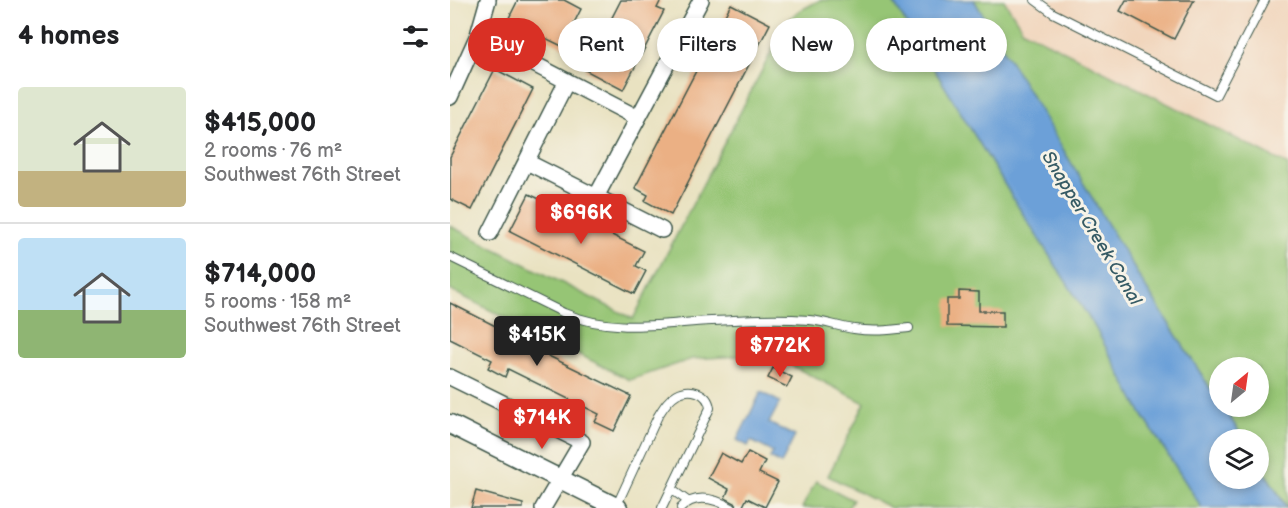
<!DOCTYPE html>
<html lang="en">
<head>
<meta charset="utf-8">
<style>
	body { margin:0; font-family:"Balsamiq Sans",sans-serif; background:#f2f2f2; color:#202124; height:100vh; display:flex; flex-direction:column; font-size:22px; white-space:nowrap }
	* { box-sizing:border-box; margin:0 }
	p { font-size:20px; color:#757577 }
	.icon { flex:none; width:33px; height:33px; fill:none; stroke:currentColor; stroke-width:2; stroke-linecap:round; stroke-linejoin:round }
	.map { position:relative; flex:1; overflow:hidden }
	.details { display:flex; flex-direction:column; background:#fff; width:450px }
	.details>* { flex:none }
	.top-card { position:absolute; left:18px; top:18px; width:570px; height:54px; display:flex; gap:12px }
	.needle { width:39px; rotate:29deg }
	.tools { position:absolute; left:759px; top:357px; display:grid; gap:12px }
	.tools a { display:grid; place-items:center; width:60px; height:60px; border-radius:50%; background:#fff; box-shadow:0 3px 9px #0003; font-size:30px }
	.price { position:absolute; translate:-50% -51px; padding:0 14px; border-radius:6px; background:#d93025; color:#fff; font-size:20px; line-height:39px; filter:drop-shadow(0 2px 3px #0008) }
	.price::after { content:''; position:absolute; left:50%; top:36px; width:18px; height:14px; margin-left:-9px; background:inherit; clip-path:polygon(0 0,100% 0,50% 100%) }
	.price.on { background:#222; color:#fff }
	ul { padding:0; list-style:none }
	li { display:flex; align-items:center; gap:18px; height:150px; padding:0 18px }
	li+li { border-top:2px solid #e0e0e0 }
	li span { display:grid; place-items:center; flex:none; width:168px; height:120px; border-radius:6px; color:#555 }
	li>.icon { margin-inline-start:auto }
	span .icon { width:72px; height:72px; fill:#fffc; stroke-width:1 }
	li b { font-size:26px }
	h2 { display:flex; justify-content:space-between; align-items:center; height:72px; padding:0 18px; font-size:26px }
	.chip { padding:0 21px; border-radius:27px; background:#fff; box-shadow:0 3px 9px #0003; font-size:21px; line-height:54px }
	.chip.on { background:#d93025; color:#fff }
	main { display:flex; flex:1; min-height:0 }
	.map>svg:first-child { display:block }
</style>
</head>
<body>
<main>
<section class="details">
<h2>4 homes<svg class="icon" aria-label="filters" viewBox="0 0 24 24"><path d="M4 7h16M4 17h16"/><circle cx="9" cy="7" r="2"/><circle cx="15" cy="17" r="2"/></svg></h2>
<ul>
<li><span style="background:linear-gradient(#dfe7d0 70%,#c2b280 0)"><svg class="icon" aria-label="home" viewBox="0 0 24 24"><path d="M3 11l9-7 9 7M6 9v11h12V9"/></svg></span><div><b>$415,000</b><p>2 rooms · 76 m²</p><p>Southwest 76th Street</p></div></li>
<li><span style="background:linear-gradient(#bfe0f5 60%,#8fb573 0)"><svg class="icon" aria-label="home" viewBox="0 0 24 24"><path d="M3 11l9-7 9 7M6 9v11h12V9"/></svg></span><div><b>$714,000</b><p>5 rooms · 158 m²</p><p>Southwest 76th Street</p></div></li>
</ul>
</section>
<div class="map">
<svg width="838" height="508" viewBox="0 0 838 508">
	<rect width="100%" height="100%" fill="#f7f3e8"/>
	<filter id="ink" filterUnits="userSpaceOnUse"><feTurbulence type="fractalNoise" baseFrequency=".0167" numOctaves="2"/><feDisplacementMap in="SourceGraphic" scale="12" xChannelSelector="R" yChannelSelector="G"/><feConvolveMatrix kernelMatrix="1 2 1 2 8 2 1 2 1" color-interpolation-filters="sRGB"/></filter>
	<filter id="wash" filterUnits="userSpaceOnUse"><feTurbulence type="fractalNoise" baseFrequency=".008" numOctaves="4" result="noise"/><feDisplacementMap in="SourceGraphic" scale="24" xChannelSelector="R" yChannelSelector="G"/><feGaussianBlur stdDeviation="1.35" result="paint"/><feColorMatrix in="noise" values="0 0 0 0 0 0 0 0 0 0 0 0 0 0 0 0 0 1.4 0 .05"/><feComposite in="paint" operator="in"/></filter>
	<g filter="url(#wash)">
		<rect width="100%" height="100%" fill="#e9e2c1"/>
		<path fill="#f1d5bc" d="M 554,0 L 838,0 L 838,165 L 572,30 Z"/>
		<path fill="#96c574" stroke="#5a8154" stroke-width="1.5" d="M 370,0 L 442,0 L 566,203 L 645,327 L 692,414 L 752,508 L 441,508 L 378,476 L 415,403 L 319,354 L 242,359 L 180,380 L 0,290 L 0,226 L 183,319 L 337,22 L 347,12 Z
			M 524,0 L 554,0 L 573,30 L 838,165 L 838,508 L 809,463 L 808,440 L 794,439 L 773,407 L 808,406 L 808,368 L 770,368 L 769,402 L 691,280 Z
			M 366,481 L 403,500 L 398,508 L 352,508 Z"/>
		<path fill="#6ca0d8" stroke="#466e86" stroke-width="1.5" d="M 442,0 L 524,0 L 691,280 L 769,402 L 770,406 L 773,407 L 794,439 L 770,440 L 770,478 L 808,478 L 809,463 L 837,508 L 752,508 L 692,414 L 645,327 L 566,203 Z
			M 311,392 L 330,402 L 319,423 L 345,436 L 331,464 L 320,458 L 323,452 L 301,441 L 298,446 L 287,440 Z"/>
		<g id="blocks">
			<path fill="#ebb084" d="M 68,0 L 114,0 L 131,9 L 124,23 L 132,27 L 120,50 L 58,20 Z
				M 171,0 L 211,0 L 207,8 L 214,11 L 173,90 L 135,70 Z
				M 676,0 L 744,0 L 724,39 L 670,11 Z
				M 281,4 L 320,24 L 221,215 L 195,201 L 198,195 L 185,188 Z
				M 45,69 L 83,89 L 22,210 L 0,199 L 0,157 Z
				M 79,194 L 98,203 L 94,210 L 120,224 L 124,216 L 194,251 L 186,266 L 196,271 L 184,294 L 60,231 Z
				M 509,291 L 529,292 L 529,311 L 553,311 L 553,327 L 497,326 L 497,299 L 509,299 Z
				M 0,303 L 73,340 L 72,343 L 181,396 L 164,431 L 145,422 L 149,414 L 58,369 L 55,377 L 38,368 L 42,360 L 0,339 Z
				M 323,368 L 342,377 L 337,387 L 318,378 Z
				M 298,452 L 315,461 L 309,473 L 328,482 L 315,507 L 297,498 L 292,508 L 288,508 L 285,503 L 275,498 L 279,489 L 258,478 L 271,453 L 291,464 Z
				M 26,491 L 73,504 L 73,508 L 21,508 Z"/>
		</g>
	</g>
	<g filter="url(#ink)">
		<use href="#blocks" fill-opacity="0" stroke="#3d5649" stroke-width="1.5"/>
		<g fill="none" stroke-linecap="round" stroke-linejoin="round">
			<g stroke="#3d5649" stroke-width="10">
				<path id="service" d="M 585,0 L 603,13 L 766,95 L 815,0
					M 0,257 L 114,313 C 156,331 200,326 245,322 C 283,320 321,317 359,320 C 374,321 389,327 404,329 C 423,332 440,330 459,328
					M 221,489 L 239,502
					M 166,507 L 208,416 C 213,408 218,399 227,394 C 240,387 258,392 260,408 L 212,508
					M 231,508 C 246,492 266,499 282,508"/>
			</g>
			<g stroke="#3d5649" stroke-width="18">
				<path id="minor" d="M 28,35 L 188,118
					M 0,97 L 28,35 L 38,0
					M 77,162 L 212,230
					M 146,197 L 251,0
					M 40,233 L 117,81
					M 0,377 L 132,442 L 93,508"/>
			</g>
			<g stroke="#3d5649" stroke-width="21">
				<path id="tertiary" d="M 0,424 L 168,508"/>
			</g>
			<use href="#service" stroke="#fff" stroke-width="8"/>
			<use href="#minor" stroke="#fff" stroke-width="15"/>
			<use href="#tertiary" stroke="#fff" stroke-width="18"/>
		</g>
	</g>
	<g text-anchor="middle" stroke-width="6" stroke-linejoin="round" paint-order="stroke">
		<g font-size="18" font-style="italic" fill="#365b65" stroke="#f7f3e8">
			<text transform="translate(642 228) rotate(59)" y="6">Snapper Creek Canal</text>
		</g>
	</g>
</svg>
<div class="tools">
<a><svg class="needle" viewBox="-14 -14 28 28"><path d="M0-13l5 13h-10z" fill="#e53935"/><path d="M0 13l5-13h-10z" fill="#757577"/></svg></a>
<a><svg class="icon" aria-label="layers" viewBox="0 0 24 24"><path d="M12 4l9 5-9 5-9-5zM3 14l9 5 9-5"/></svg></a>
</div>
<b class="price" style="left:131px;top:245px">$696K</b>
<b class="price on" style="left:87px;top:367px">$415K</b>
<b class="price" style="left:330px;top:378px">$772K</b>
<b class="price" style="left:92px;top:450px">$714K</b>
<div class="top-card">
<a class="chip on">Buy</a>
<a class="chip">Rent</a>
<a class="chip">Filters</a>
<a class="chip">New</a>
<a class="chip">Apartment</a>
</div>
</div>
</main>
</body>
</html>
